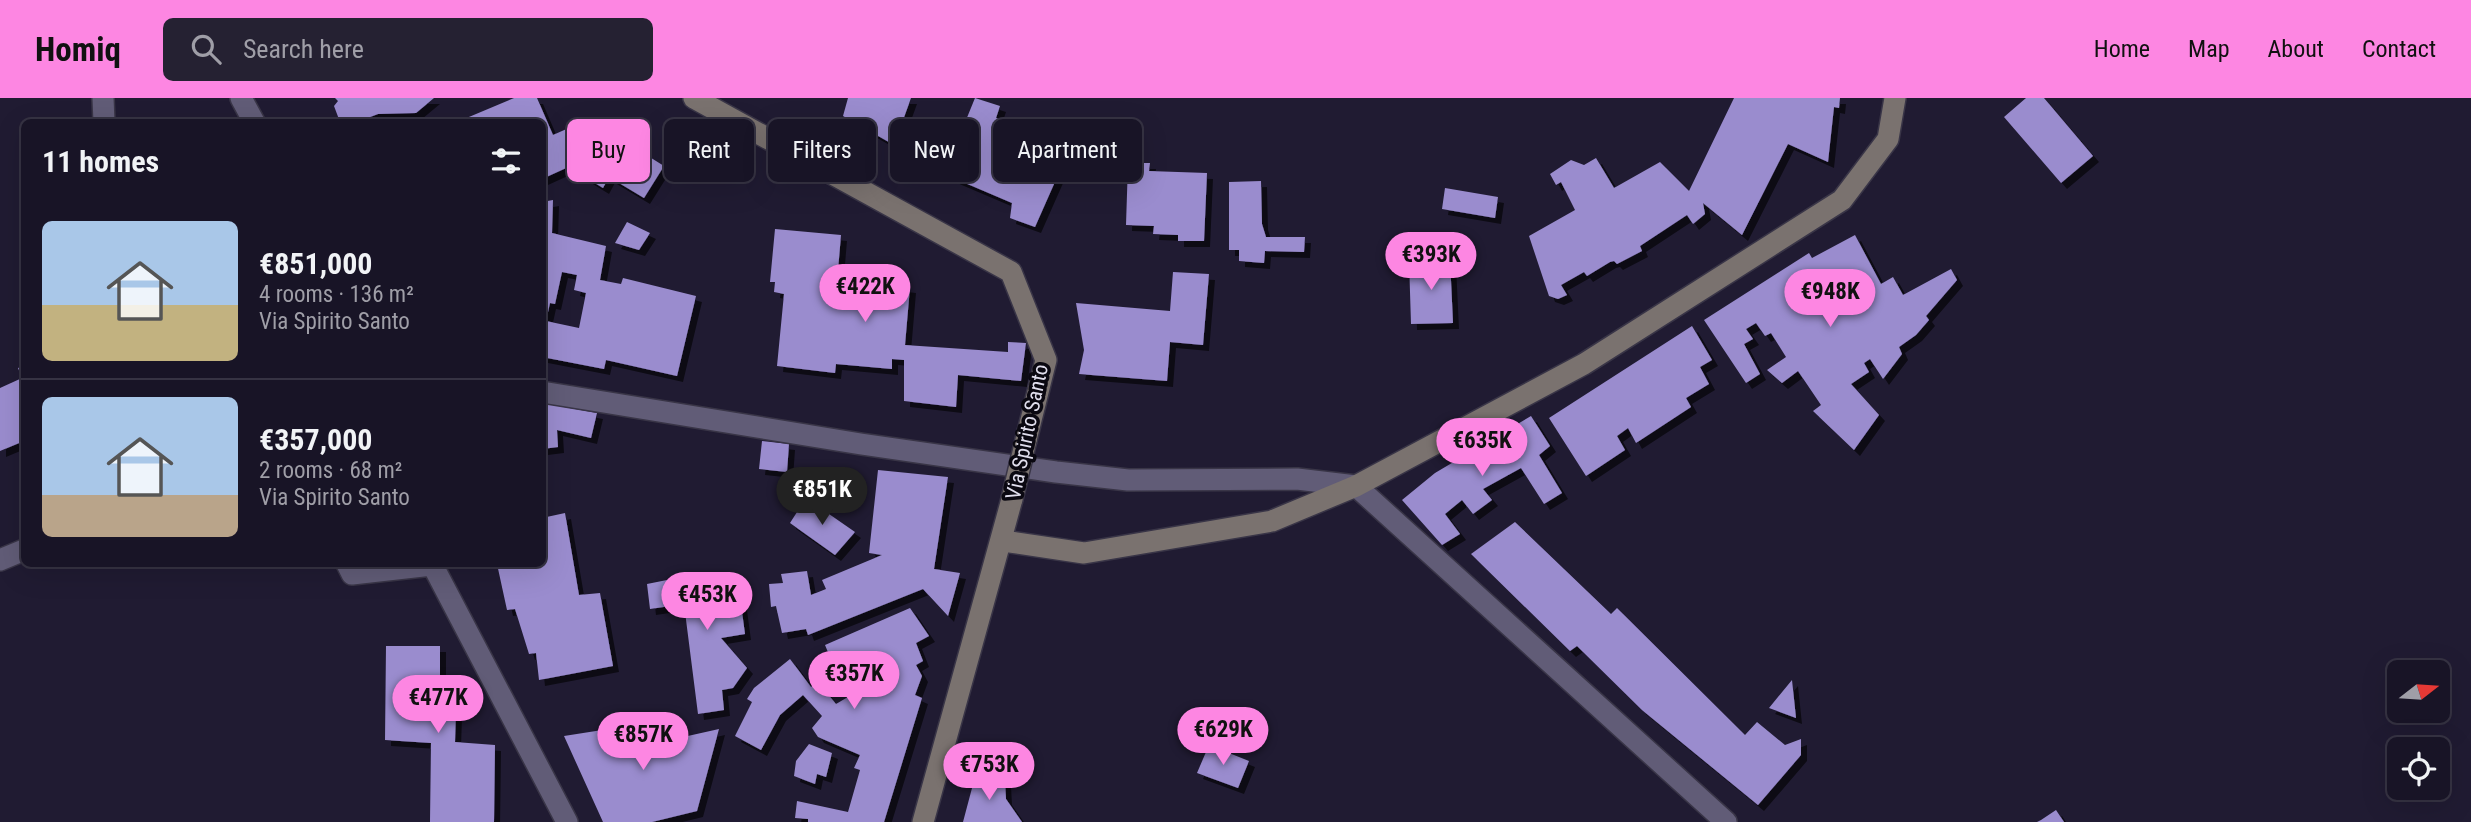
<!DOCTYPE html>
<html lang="en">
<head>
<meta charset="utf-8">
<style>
	body { margin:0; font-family:"Roboto Condensed",sans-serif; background:#252132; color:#f1f3f6; height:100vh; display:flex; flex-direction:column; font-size:26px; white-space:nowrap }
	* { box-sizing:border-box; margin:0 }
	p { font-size:23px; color:#9f9ea7 }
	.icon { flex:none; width:38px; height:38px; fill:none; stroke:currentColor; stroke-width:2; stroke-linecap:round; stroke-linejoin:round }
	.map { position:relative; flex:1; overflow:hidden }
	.details { position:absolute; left:21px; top:21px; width:525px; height:448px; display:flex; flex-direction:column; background:#181426; border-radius:10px; box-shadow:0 7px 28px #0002,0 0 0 2px #363343 }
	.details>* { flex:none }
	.hud { position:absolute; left:567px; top:21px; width:665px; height:63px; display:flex; gap:14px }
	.needle { width:46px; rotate:73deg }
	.buttons { position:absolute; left:2387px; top:562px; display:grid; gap:14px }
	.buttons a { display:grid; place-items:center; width:63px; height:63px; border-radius:10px; background:#181426; box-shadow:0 7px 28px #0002,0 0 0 2px #363343; font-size:35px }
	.price { position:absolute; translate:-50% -60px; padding:0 16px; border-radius:24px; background:#fd86e2; color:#111; font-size:23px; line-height:46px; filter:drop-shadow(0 2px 4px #0008) }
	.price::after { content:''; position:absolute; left:50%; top:42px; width:21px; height:16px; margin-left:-10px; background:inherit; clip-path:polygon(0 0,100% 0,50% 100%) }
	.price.active { background:#222; color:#fff }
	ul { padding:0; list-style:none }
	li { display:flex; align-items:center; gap:21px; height:175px; padding:0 21px }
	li+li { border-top:2px solid #363343 }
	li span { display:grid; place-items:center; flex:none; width:196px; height:140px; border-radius:10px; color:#555 }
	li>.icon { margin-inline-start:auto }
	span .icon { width:84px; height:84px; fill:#fffc; stroke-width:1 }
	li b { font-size:30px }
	h2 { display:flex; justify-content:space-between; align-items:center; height:84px; padding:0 21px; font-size:30px }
	.pill { padding:0 24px; border-radius:10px; background:#181426; box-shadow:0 7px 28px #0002,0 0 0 2px #363343; font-size:24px; line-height:63px }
	.pill.active { background:#fd86e2; color:#111 }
	header { display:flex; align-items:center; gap:42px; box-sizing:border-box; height:98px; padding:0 35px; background:#fd86e2; color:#111 }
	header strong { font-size:33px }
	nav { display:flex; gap:38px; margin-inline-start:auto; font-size:24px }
	.search { width:490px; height:63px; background:#252132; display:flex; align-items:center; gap:18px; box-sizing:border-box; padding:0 24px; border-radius:10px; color:#9f9ea7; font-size:26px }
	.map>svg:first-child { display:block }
</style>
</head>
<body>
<header>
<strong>Homiq</strong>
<div class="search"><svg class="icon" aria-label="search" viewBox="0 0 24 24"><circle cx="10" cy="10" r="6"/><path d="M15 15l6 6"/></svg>Search here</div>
<nav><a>Home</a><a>Map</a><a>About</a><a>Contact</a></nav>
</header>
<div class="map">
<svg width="2471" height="724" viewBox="0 0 2471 724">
	<defs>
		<filter id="shadow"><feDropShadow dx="6" dy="6" stdDeviation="0" flood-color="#0009"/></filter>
	</defs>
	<rect width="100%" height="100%" fill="#201b32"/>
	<path fill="#9a8cce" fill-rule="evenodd" filter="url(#shadow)" d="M 335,0 L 434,0 L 416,15 L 378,16 L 357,24 L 340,24 L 334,8 L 338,3 Z
		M 514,0 L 537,0 L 553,37 L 589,21 L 664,68 L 644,100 L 609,79 L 603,90 L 577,74 L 575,66 L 542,81 L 542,24 L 457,24 Z
		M 848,0 L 911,0 L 894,47 L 843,18 Z
		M 975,0 L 1000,8 L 996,20 L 1046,40 L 1035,67 L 1058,77 L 1035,129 L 1010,120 L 1012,105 L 944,76 Z
		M 1734,0 L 1840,0 L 1839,10 L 1834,9 L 1828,64 L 1788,46 L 1742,137 L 1703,105 L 1705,116 L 1693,126 L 1687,117 L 1640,148 L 1642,153 L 1617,166 L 1614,163 L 1610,164 L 1587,178 L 1584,174 L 1561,187 L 1567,197 L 1558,201 L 1549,198 L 1529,138 L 1575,112 L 1561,84 L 1556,87 L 1550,76 L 1571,62 L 1584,67 L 1596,60 L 1614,90 L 1660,64 L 1689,93 Z
		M 2026,0 L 2044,0 L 2093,58 L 2061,85 L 2004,19 Z
		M 1128,65 L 1150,65 L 1149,73 L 1207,75 L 1204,143 L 1178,143 L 1178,137 L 1153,136 L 1154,128 L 1126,127 Z
		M 1261,83 L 1262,126 L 1266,139 L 1305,139 L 1304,154 L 1265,153 L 1264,165 L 1239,163 L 1239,152 L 1229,152 L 1229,84 Z
		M 1445,90 L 1498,99 L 1495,120 L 1442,111 Z
		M 553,102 L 552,135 L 606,148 L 600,182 L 621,186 L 623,180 L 696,198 L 677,278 L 606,262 L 604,271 L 542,259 L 542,104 ZM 562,174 L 577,177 L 574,192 L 586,195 L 579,230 L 546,223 L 550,205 L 555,206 Z
		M 627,124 L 650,135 L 639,152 L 615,145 Z
		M 775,131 L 841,137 L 837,184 L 844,185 L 846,170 L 870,172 L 867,184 L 910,189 L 905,247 L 1008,254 L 1008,244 L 1026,245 L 1021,283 L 958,277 L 956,309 L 904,303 L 904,262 L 892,261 L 892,271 L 836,266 L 835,275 L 777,268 L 784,196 L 774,194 L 775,184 L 770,184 Z
		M 1855,137 L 1881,186 L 1893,179 L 1903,197 L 1951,171 L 1957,182 L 1926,218 L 1929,222 L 1916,237 L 1899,249 L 1902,256 L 1883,281 L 1870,261 L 1864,265 L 1869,274 L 1851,286 L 1879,317 L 1854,352 L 1813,313 L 1821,307 L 1798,273 L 1782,285 L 1767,272 L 1786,259 L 1771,235 L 1765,238 L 1756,225 L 1746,231 L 1753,241 L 1744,246 L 1760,276 L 1746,285 L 1704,222 L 1809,155 L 1812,160 Z
		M 1450,161 L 1453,225 L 1411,226 L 1409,162 Z
		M 1173,174 L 1209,176 L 1203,247 L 1170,244 L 1167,283 L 1079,276 L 1084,252 L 1076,205 L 1170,213 Z
		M 1692,228 L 1712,262 L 1700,269 L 1709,286 L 1686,300 L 1691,309 L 1636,345 L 1628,330 L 1617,338 L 1625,352 L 1586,378 L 1549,320 Z
		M 24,268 L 24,343 L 0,353 L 0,290 L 22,280 L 18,270 Z
		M 542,305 L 597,315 L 591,340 L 557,332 L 558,349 L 542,351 Z
		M 1531,318 L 1550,348 L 1539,357 L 1562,395 L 1544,406 L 1521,370 L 1483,391 L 1492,402 L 1473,416 L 1462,402 L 1445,416 L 1460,436 L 1442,447 L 1402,402 L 1435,375 Z
		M 762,343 L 789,346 L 787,374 L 759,371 Z
		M 878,372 L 948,379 L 934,471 L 960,475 L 948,518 L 923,491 L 808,537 L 806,531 L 782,535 L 776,508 L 771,509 L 769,486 L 783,485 L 781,476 L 807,473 L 811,497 L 826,491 L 822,482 L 882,457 L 869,455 Z
		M 806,400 L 855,434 L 835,457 L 790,425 Z
		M 565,415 L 579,497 L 600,495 L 613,568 L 539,582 L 536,555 L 529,556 L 515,511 L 507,512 L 497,466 L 542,466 L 542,420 Z
		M 1515,424 L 1611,516 L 1617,510 L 1745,637 L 1757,624 L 1785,647 L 1801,641 L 1801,657 L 1758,707 L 1642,612 L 1577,548 L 1570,553 L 1471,456 Z
		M 737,477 L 745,536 L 721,540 L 747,570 L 733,590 L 722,592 L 724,612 L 698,616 L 684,506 L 650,511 L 647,486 L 682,479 L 683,482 Z
		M 910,510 L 929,538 L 916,545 L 923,563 L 916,567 L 922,578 L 915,597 L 922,600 L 884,724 L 808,724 L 808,721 L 795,720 L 797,703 L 848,714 L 860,672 L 854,670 L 860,657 L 818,639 L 812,630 L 822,618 L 803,597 L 780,617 L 761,652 L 735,638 L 752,604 L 747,601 L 754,590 L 790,561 L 811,589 L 818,584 L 836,606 L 887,576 L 896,584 L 890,572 L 844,593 L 825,547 Z
		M 386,548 L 440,548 L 440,580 L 457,581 L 455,644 L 495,647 L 494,724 L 430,724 L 431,645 L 385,642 Z
		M 1792,582 L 1796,620 L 1769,610 Z
		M 647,625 L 652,646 L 719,631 L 697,713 L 652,724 L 603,724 L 564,638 Z
		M 809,646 L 832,655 L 826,679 L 817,676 L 815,686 L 794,678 L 796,663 Z
		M 1209,647 L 1249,663 L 1238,690 L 1197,675 Z
		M 976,675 L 1005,682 L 1006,701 L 1022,724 L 963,724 Z
		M 2056,712 L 2064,724 L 2037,724 L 2041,722 Z"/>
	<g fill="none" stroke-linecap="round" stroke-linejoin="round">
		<g stroke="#393547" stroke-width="24">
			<path id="street" d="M 103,0 L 104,24
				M 241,0 L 254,24
				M 542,294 L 861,346 L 1056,374 L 1128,382 L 1297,381 L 1356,388 L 1726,724
				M 0,462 L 24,452
				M 347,466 L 352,476 L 432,467
				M 432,466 L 567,724"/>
		</g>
		<g stroke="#393547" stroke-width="24">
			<path id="secondary" d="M 694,0 L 1011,174 L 1046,262 L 1026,342
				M 1003,443 L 1084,455 L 1272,423 L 1356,388 L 1584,266 L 1842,102 L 1888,41 L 1895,0
				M 923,724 L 1012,401"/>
		</g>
		<use href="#street" stroke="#615c77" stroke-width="21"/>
		<use href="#secondary" stroke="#7a726f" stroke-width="21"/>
		<g stroke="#393547" stroke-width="24" stroke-linecap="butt">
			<path id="secondary-bridge" d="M 1012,401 L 1026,342"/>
		</g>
		<use href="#secondary-bridge" stroke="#7a726f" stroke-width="21"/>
	</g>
	<g text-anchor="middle" stroke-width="7" stroke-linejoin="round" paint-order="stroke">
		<g font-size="21" fill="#dfddec" stroke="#0a0811">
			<text transform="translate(1027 334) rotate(-78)" y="7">Via Spirito Santo</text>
		</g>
	</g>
</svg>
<div class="buttons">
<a><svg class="needle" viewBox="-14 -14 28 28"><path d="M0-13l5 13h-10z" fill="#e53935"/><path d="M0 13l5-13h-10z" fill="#9f9ea7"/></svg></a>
<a><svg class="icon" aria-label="locate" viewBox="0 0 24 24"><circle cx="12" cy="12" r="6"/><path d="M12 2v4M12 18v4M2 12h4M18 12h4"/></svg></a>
</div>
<b class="price" style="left:1431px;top:194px">€393K</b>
<b class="price" style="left:865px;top:226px">€422K</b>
<b class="price" style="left:1830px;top:231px">€948K</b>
<b class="price" style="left:1482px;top:380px">€635K</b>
<b class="price active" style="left:822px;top:429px">€851K</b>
<b class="price" style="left:707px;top:534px">€453K</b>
<b class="price" style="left:854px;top:613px">€357K</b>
<b class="price" style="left:438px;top:637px">€477K</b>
<b class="price" style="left:1223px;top:669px">€629K</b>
<b class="price" style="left:643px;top:674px">€857K</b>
<b class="price" style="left:989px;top:704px">€753K</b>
<div class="hud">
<a class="pill active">Buy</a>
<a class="pill">Rent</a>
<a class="pill">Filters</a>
<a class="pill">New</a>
<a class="pill">Apartment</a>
</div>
<section class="details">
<h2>11 homes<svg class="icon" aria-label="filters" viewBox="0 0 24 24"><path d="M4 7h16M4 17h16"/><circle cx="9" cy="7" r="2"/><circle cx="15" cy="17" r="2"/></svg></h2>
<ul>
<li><span style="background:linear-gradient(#a9c7e8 60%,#c2b280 0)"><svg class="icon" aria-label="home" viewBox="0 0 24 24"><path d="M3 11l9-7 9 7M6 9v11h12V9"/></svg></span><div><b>€851,000</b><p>4 rooms · 136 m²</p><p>Via Spirito Santo</p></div></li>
<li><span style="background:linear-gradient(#a9c7e8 70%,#b9a48a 0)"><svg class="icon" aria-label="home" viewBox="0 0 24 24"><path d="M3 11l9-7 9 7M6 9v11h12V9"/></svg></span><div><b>€357,000</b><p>2 rooms · 68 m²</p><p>Via Spirito Santo</p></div></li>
</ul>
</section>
</div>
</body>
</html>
